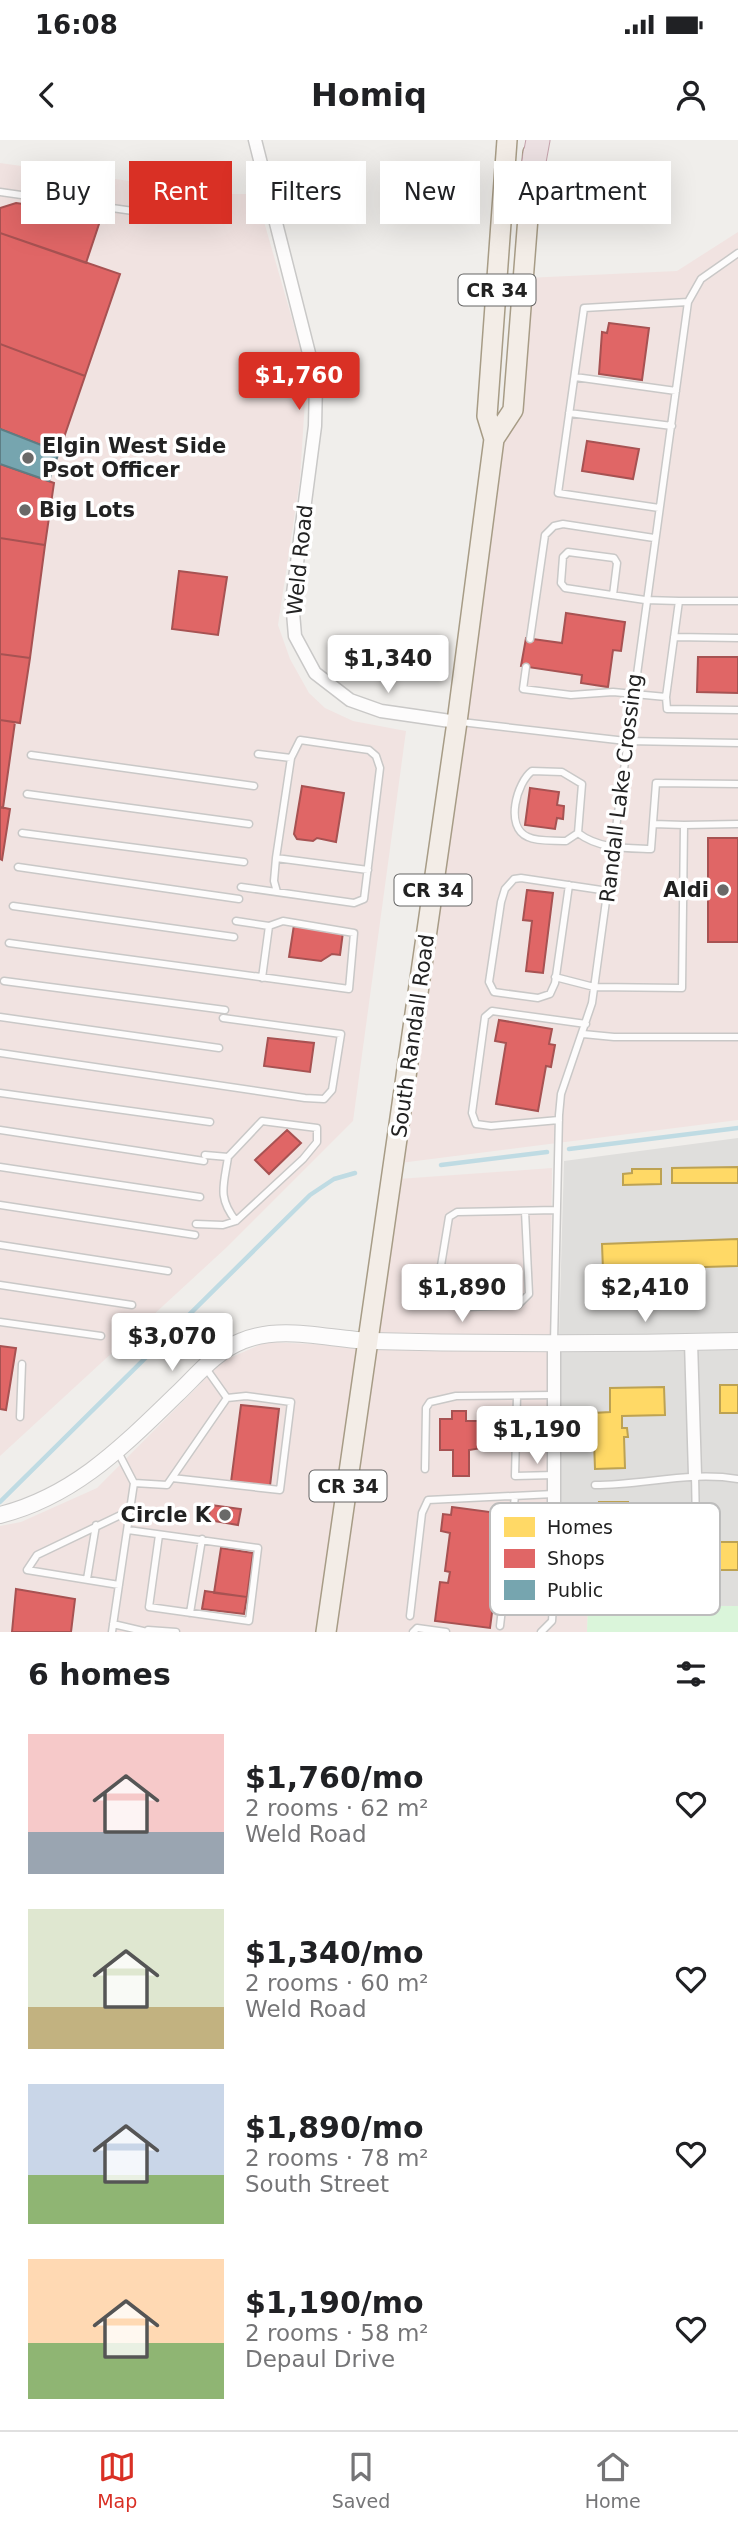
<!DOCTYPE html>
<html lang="en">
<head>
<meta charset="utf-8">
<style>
	body { margin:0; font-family:"DejaVu Sans",sans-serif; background:#f2f2f2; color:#202124; height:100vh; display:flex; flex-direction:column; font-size:26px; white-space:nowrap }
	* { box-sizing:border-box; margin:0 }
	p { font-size:23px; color:#757577 }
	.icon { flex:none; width:38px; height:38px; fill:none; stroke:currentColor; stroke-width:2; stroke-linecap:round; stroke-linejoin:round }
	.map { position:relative; height:1492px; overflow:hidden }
	.side { display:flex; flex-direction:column; background:#fff; flex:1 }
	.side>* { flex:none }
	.banner { position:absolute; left:21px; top:21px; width:696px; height:63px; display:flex; gap:14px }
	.price { position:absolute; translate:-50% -60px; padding:0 16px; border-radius:7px; background:#fff; color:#222; font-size:23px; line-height:46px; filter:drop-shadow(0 2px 4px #0008) }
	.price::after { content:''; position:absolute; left:50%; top:42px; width:21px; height:16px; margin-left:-10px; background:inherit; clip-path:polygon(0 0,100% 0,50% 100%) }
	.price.active { background:#d93025; color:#fff }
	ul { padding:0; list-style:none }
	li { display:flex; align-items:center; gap:21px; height:175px; padding:0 28px }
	li span { display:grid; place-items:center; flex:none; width:196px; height:140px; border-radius:0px; color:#555 }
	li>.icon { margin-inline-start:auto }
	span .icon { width:84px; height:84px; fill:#fffc; stroke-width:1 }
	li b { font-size:30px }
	h2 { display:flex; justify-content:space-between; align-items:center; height:84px; padding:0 28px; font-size:30px }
	.chip { padding:0 24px; border-radius:0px; background:#fff; box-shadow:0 7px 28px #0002; font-size:24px; line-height:63px }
	.chip.active { background:#d93025; color:#fff }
	.status { display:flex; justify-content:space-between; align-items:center; height:49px; padding:0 35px; background:#fff; direction:ltr }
	.status svg { height:19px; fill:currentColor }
	header { display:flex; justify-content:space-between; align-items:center; height:91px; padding:0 28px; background:#fff; font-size:32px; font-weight:600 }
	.menu { display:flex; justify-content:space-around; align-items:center; height:98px; border-top:2px solid #e0e0e0; background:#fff; font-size:19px; color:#757577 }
	.menu a { display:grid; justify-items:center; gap:4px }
	.menu .active { color:#d93025 }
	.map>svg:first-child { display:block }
</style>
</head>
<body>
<div class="status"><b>16:08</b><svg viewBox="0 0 49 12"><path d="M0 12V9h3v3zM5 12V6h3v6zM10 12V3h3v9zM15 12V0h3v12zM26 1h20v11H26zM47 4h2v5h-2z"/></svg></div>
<header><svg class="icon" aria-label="back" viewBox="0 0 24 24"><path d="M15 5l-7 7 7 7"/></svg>Homiq<svg class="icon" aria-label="person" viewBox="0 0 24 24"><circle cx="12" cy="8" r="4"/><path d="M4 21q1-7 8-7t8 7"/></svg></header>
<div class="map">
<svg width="738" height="1492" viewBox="0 0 738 1492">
	<rect width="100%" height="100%" fill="#f0eeeb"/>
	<path fill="#dfdedc" d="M 738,998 L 738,1195 L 559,1197 L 564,1021 Z
		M 738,1206 L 738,1466 L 560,1465 L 558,1208 Z"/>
	<path fill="#f1e3e1" d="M 0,23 L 223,54 L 256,54 L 301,210 L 305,260 L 300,339 L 278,485 L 290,519 L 309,553 L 325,568 L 353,581 L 406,591 L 353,981 L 227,1107 L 0,1316 Z
		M 738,92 L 738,980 L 400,1023 L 526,138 L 677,131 Z
		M 552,1028 L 550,1199 L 375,1198 L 398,1039 Z
		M 266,1202 L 358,1206 L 319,1492 L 0,1492 L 0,1386 L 21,1382 L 97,1348 L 223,1221 Z
		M 373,1207 L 549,1208 L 560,1465 L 588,1466 L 587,1492 L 334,1492 Z"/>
	<path fill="#daf5da" d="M 588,1466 L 738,1466 L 738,1492 L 587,1492 Z"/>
	<path fill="#ffd966" stroke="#bda252" stroke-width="2" d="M 738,1027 L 738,1043 L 672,1043 L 672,1028 Z
		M 632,1029 L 661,1029 L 661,1044 L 623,1045 L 623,1034 L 632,1033 Z
		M 738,1099 L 738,1126 L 603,1130 L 602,1104 Z
		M 720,1245 L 738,1245 L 738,1273 L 720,1273 Z
		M 664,1247 L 665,1275 L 622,1276 L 622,1288 L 627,1288 L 628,1297 L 624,1297 L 625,1328 L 595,1329 L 593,1273 L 610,1272 L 610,1248 Z
		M 599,1362 L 628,1362 L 628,1405 L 679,1405 L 679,1434 L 624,1434 L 623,1418 L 600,1418 Z
		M 712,1402 L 738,1402 L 738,1430 L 712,1430 Z"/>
	<path fill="#e06666" stroke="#a75252" stroke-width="2" d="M 16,63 L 102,75 L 86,123 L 0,93 L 0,68 Z
		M 0,93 L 120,134 L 85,236 L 0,204 Z
		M 609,183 L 649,188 L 642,240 L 599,234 L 602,192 L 607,193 Z
		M 0,204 L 85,236 L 59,312 L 0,289 Z
		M 587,301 L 639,309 L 633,339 L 582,331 Z
		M 0,324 L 54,343 L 45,405 L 0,398 Z
		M 0,398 L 45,405 L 30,518 L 0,514 Z
		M 179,431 L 227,437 L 218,495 L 172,489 Z
		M 566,473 L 625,482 L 621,511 L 613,510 L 608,547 L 581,543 L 582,535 L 521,526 L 526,498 L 562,503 Z
		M 0,514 L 30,518 L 20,583 L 0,580 Z
		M 698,517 L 738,517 L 738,553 L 697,552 Z
		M 0,580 L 15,582 L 3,668 L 0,667 Z
		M 302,646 L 344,653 L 336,702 L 317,698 L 313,701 L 297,699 L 294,694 Z
		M 530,648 L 559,652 L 557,665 L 564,666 L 563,679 L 557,678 L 555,689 L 525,685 Z
		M 0,667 L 10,669 L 2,720 L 0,719 Z
		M 708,698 L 738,698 L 738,802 L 708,802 Z
		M 527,750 L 553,753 L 543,833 L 526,831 L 532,781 L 523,780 Z
		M 294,785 L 343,792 L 340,815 L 332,814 L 321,821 L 289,817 Z
		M 499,880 L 552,889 L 549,904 L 555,905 L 551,927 L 546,926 L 538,971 L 496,964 L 506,903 L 495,901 Z
		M 268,898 L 314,903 L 310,932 L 264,926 Z
		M 287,990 L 301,1003 L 269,1034 L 255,1020 Z
		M 483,1129 L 505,1129 L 505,1151 L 459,1153 L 459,1134 L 483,1133 Z
		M 0,1206 L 16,1208 L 6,1270 L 0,1269 Z
		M 241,1265 L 279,1269 L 270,1346 L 231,1342 Z
		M 452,1271 L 466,1271 L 466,1281 L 494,1281 L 494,1306 L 469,1310 L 469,1336 L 453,1336 L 453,1310 L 440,1310 L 440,1279 L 452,1279 Z
		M 211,1365 L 241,1369 L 238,1385 L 208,1380 Z
		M 452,1367 L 505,1374 L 490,1488 L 435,1481 L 440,1442 L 448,1443 L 450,1432 L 445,1431 L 450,1393 L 441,1391 L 443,1374 L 451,1375 Z
		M 221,1408 L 253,1413 L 247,1457 L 214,1453 Z
		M 16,1449 L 75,1459 L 71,1492 L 12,1492 Z
		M 205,1451 L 247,1457 L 244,1474 L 202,1469 Z"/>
	<path fill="#76a5af" stroke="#5d7e85" stroke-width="2" d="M 0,289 L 59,312 L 49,341 L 0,324 Z"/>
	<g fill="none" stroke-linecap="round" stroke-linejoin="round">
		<path stroke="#bfdbe3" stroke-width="4.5" d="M 569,1009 L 738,988
			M 441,1025 L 547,1012
			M 0,1362 L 310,1055 L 334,1039 L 355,1033"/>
		<g stroke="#c9c8c7" stroke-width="9">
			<path id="service" d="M 0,52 L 161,75
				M 575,237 L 676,251
				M 569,273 L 672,286
				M 659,368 L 558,353 L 584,168 L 688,162
				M 679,461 L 738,461
				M 674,497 L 738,498
				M 530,499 L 545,395 L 554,386 L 563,384 L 654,398
				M 526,527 L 523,549 L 571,555 L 613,552 L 666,557 L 679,461 L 645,460 L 565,448 L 561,443 L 563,417 L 568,412 L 614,418 L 617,423 L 613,455
				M 666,557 L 667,569 L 738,570
				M 461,582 L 626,601 L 738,603
				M 31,615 L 254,646
				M 532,631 L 562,632 L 582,644 L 578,693 L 566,701 C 555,700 538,702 528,697 C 504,687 517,642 532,631 Z
				M 27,654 L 249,684
				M 653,684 L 684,685
				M 22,693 L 244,722
				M 578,693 C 599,709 626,708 651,709 L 656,643 L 738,644
				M 276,718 L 291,618
				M 18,727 L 239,759
				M 569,745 L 555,843 L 550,854 L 538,858 L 494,852 L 489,842 L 501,762 L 505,749 L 514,739 L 521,738 L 608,751
				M 241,747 L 354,763 L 364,759 L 380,628 L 376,616 L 369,610 L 300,600 L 291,618 L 258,614
				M 277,752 L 274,741 L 276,718 L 368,730
				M 13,766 L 234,797
				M 9,803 L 349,849 L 354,793 L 283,781 L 269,786 L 236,781
				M 555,837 L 594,847 L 682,848 L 684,685 L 738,684
				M 262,838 L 269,786
				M 4,841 L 225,870
				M 0,877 L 219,908
				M 583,894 L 614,897 L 738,897
				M 0,913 L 305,958 L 324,959 L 332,950 L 341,894 L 223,878
				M 0,953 L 210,982
				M 559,980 L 491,986 L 476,984 L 472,973 L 485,877 L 492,871 L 586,884
				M 0,990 L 204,1021
				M 228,1017 C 224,1045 217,1057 236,1081
				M 0,1027 L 200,1057
				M 0,1065 L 195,1095
				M 525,1071 L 529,1154 L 518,1165 L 467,1167 L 447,1161 L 438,1144 L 449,1077 L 457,1072 L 556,1070
				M 196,1084 L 223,1085 L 236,1081 L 303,1019 L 317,1002 L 317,988 L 262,981 L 228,1017 L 205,1015
				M 0,1105 L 168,1131
				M 0,1145 L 132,1165
				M 0,1182 L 101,1196
				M 554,1203 L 559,975 L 561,954 L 592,863 L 688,162 L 701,139 L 738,113
				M 517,1256 L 515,1336 L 554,1335
				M 20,1277 L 22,1224
				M 425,1329 L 426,1268 L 430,1262 L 456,1256 L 554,1255
				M 695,1335 L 697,1433
				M 172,1338 L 280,1350 L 291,1262 L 246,1256 L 227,1258
				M 134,1343 L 167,1345 L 227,1258 L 205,1227
				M 595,1345 C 644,1345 690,1331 738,1339
				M 128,1390 L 258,1408 L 249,1481 L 149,1467 L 159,1395
				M 87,1439 L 96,1385
				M 119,1445 L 27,1430 L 37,1415 L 131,1370
				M 190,1473 L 202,1399
				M 410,1476 L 422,1373 L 428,1360 L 554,1354
				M 113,1484 L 147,1492
				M 500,1486 L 515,1356
				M 148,1490 L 176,1492
				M 112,1492 L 134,1343 L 118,1312
				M 413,1492 L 417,1488 L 446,1492
				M 541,1492 L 552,1481 L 554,1449"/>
		</g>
		<g stroke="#c9c8c7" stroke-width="15">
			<path id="minor" d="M 255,0 L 316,241 L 315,286 L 292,461 L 295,496 L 315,533 L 350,560 L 381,571 L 457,582
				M 691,1202 L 695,1335
				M 554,1204 L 554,1449"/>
		</g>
		<g stroke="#c9c8c7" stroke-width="18">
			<path id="tertiary" d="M 0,1375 C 75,1356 123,1306 177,1254 C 196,1236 216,1211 242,1201 C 282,1184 331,1200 373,1201 C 494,1204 616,1204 738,1201"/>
		</g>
		<g stroke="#a79c86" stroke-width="22">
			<path id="primary" d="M 494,299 L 513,270 L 533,13
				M 326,1492 L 457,582 L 494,299 L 487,276 L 507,0"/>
		</g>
		<g stroke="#c5a2ac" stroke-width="25">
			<path id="motorway" d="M 533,27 L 538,0"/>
		</g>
		<use href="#service" stroke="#fdfcfc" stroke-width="6"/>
		<use href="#minor" stroke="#fdfcfc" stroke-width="12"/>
		<use href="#tertiary" stroke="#fdfcfc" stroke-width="16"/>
		<use href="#primary" stroke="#f3ede7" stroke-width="19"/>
		<use href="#motorway" stroke="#ece0e2" stroke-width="23"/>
	</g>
	<g fill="#6a6968" stroke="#fff" stroke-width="2.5">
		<circle cx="28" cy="318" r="7"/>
		<circle cx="25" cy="370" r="7"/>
		<circle cx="723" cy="750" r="7"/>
		<circle cx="225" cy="1375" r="7"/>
	</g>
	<g text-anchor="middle" stroke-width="7" stroke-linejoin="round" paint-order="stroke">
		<g fill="#fff" stroke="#646464" stroke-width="2">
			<rect x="458.5" y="134.5" width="77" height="31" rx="5"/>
			<rect x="394.5" y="734.5" width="77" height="31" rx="5"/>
			<rect x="309.5" y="1330.5" width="77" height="31" rx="5"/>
		</g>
		<g font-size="19" font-weight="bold" fill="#222">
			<text x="497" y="157">CR 34</text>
			<text x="433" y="757">CR 34</text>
			<text x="348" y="1353">CR 34</text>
		</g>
		<g font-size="21" font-weight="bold" fill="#222" stroke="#fff" text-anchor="start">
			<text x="42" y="313">Elgin West Side<tspan x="42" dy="24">Psot Officer</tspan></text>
			<text x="39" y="377">Big Lots</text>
			<text x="709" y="757" text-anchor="end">Aldi</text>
			<text x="211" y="1382" text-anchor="end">Circle K</text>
		</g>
		<g font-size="21" fill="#222" stroke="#fff">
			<text transform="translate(300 420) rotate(-84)" y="7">Weld Road</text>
			<text transform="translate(621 648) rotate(-83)" y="7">Randall Lake Crossing</text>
			<text transform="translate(413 896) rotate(-82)" y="7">South Randall Road</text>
		</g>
	</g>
	<rect x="490" y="1363" width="230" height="112" rx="10" fill="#fff" stroke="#bdbdbd" stroke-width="2"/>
	<rect x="504" y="1377" width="31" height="20" fill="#ffd966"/>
	<rect x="504" y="1409" width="31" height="19" fill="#e06666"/>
	<rect x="504" y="1440" width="31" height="20" fill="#76a5af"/>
	<g font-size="19" fill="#222">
		<text x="547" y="1394">Homes</text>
		<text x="547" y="1425">Shops</text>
		<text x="547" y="1457">Public</text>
	</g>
</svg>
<b class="price active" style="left:299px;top:272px">$1,760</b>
<b class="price" style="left:388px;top:555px">$1,340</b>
<b class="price" style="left:462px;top:1184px">$1,890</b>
<b class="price" style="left:645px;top:1184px">$2,410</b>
<b class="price" style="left:172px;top:1233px">$3,070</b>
<b class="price" style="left:537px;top:1326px">$1,190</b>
<div class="banner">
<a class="chip">Buy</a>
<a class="chip active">Rent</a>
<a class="chip">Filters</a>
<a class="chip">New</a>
<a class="chip">Apartment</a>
</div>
</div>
<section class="side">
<h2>6 homes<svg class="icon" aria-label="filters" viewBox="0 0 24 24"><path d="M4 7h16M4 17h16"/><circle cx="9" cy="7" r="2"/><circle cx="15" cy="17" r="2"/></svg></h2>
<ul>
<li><span style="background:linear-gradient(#f6c9c9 70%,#9aa5b1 0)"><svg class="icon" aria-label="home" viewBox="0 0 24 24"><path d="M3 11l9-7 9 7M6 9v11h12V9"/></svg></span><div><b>$1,760/mo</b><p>2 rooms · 62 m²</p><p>Weld Road</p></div><svg class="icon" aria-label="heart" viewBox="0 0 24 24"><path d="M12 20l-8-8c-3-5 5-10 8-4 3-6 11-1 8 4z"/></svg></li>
<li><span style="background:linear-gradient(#dfe7d0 70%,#c2b280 0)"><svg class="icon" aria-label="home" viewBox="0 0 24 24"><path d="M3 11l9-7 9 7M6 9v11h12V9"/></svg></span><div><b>$1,340/mo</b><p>2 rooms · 60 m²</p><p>Weld Road</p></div><svg class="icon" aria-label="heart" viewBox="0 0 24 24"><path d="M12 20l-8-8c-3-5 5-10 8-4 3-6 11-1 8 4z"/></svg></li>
<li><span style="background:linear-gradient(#c9d6e8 65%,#8fb573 0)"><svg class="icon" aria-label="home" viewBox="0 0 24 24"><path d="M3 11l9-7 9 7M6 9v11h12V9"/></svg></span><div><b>$1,890/mo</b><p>2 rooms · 78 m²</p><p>South Street</p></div><svg class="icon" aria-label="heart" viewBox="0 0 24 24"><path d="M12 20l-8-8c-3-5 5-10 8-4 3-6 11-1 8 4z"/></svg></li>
<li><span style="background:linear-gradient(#ffd9b3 60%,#8fb573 0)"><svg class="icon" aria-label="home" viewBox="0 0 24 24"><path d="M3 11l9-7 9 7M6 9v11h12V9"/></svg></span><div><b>$1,190/mo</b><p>2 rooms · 58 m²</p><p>Depaul Drive</p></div><svg class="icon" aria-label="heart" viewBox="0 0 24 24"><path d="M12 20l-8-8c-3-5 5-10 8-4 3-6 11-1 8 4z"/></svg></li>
</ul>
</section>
<nav class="menu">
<a class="active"><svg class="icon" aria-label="map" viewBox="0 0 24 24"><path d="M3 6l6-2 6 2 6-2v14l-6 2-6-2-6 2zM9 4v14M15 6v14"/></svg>Map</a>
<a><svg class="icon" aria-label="saved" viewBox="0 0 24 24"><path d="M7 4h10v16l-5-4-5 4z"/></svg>Saved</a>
<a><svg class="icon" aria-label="home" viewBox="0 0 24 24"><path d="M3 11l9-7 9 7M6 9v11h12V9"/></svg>Home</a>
</nav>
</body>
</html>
